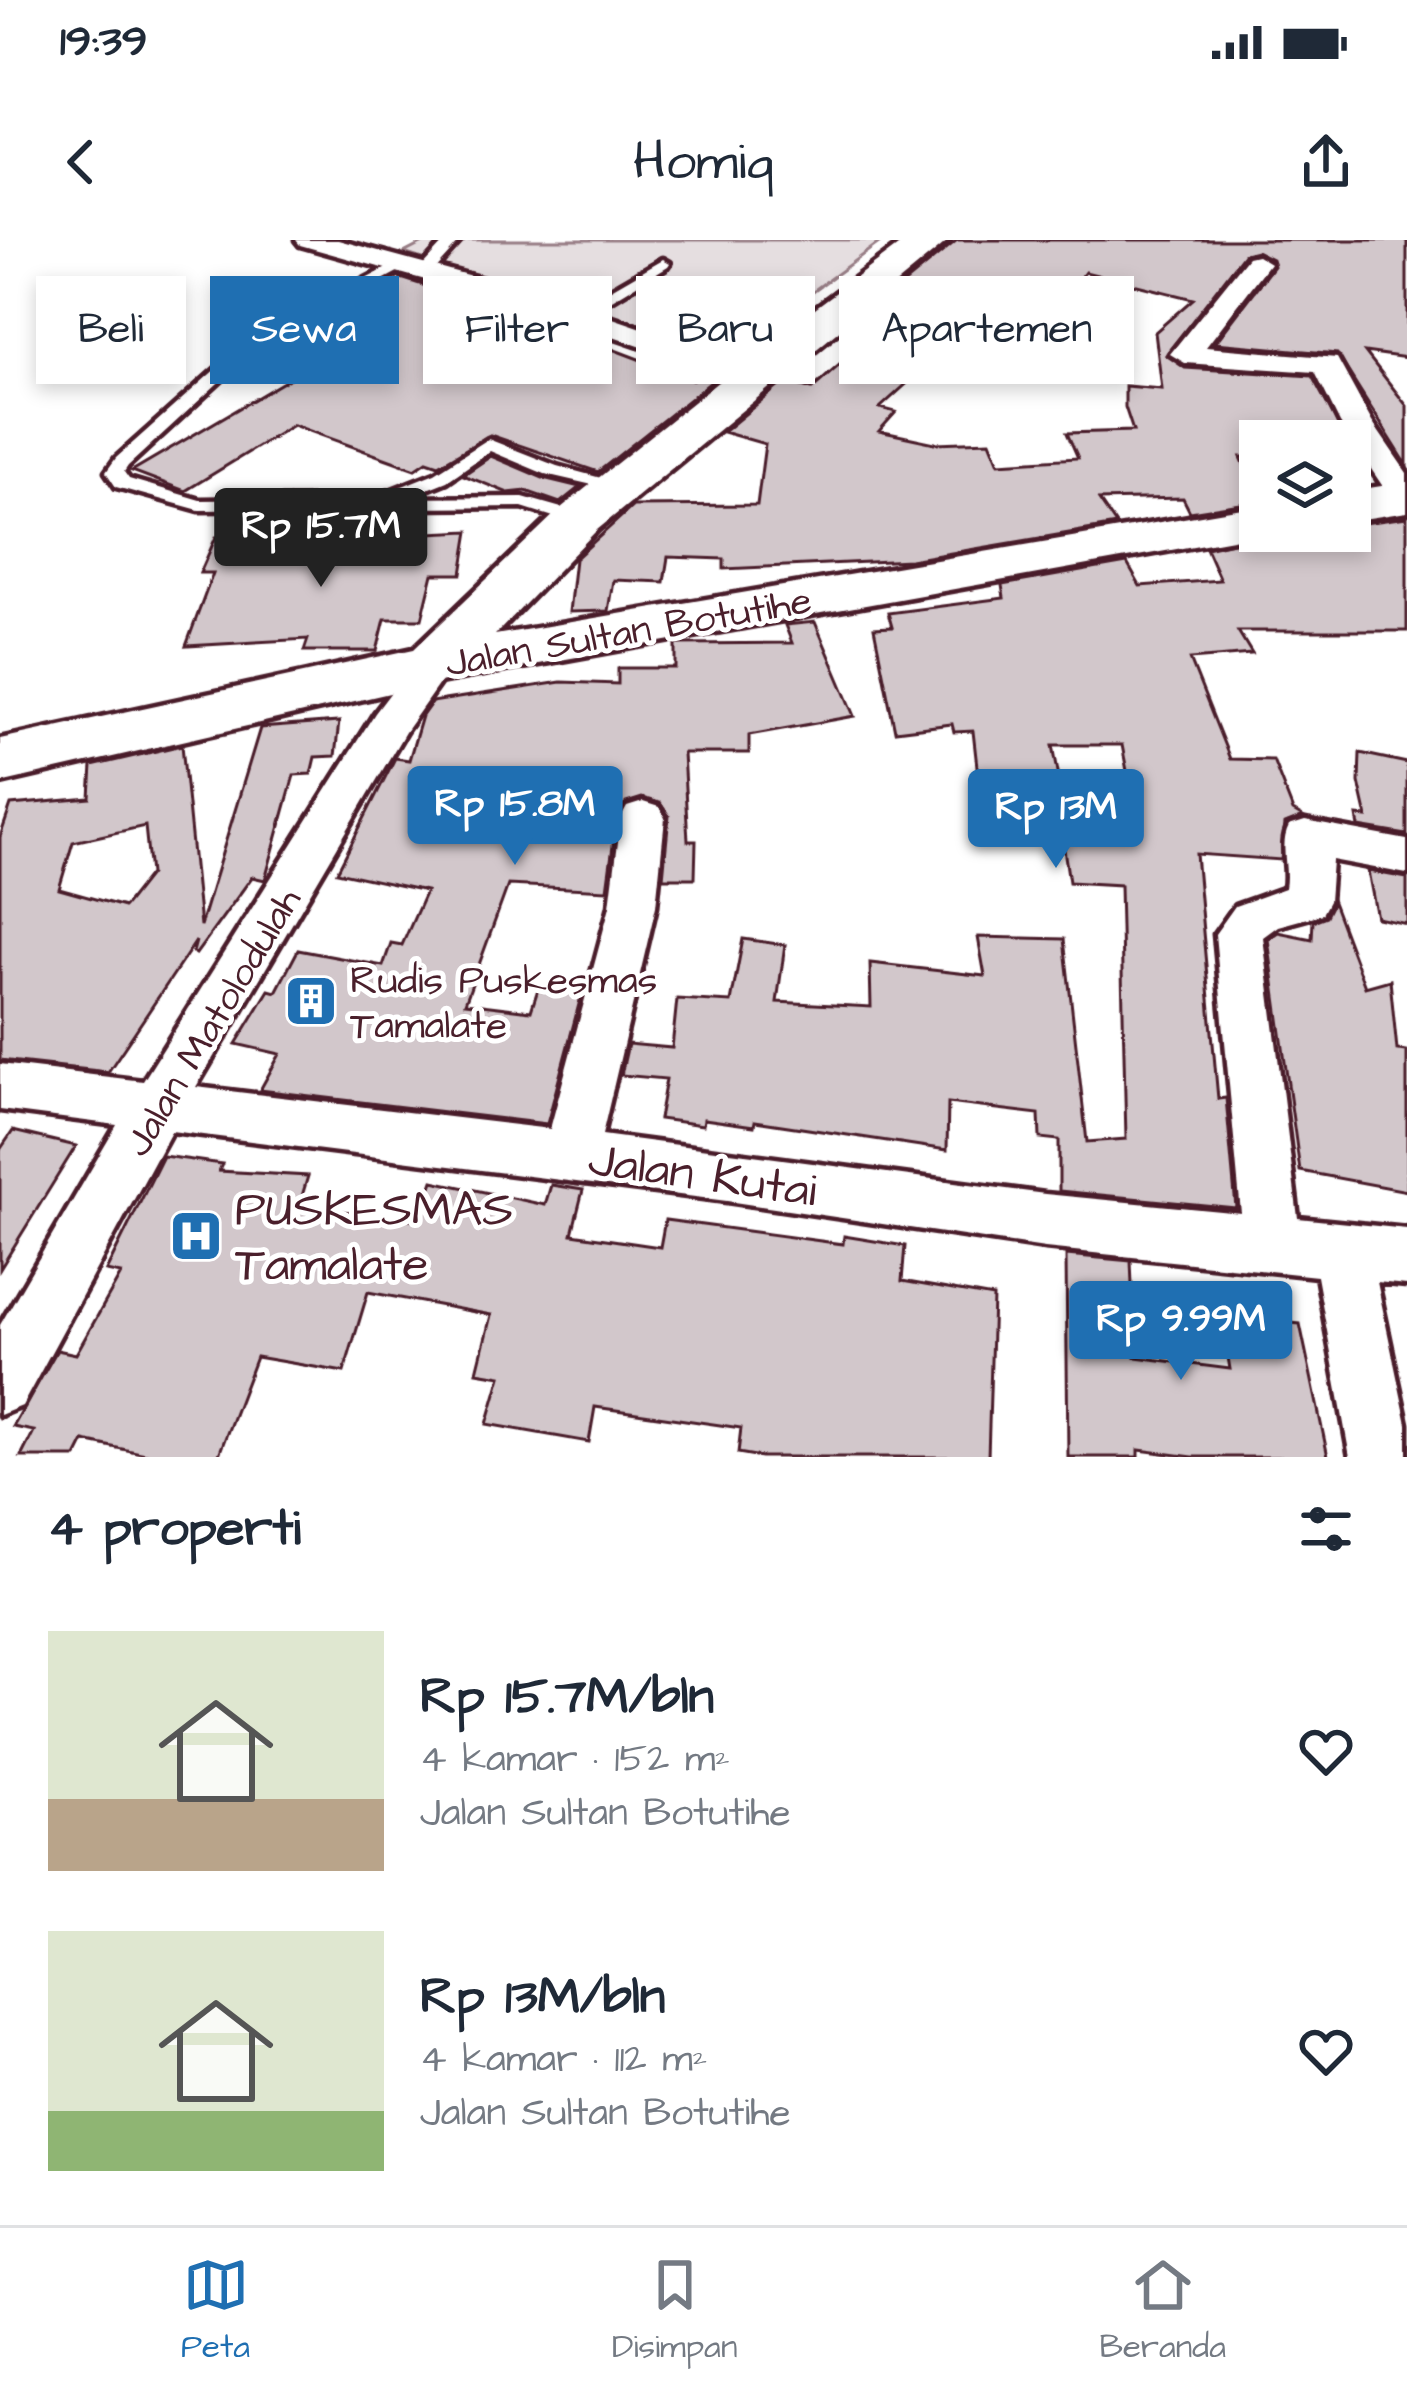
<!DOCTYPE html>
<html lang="id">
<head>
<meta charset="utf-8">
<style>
	body { margin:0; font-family:"Architects Daughter",sans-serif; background:#f2f2f3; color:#1f2937; height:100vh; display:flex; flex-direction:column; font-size:45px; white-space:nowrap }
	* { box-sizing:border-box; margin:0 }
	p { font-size:39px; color:#747a83 }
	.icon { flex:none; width:66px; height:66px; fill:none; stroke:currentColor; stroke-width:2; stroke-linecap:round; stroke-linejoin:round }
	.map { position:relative; height:1217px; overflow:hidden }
	.drawer { display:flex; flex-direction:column; background:#fff; flex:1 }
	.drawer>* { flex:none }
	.guide { position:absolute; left:36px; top:36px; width:1335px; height:108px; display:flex; gap:24px }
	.controls { position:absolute; left:1239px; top:180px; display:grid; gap:24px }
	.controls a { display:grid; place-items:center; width:132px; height:132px; border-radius:0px; background:#fff; box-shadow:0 6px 18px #0003; font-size:60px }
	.price { position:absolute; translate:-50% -102px; padding:0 27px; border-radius:12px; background:#1f6fb2; color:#fff; font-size:39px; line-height:78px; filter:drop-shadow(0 3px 6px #0008) }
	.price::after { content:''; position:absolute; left:50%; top:72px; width:36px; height:27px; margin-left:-18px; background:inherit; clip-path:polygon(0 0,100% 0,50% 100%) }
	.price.on { background:#222; color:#fff }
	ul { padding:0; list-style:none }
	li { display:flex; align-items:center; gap:36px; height:300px; padding:0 48px }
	li span { display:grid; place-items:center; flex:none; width:336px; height:240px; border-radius:0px; color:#555 }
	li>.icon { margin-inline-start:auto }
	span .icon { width:144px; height:144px; fill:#fffc; stroke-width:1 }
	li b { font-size:51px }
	h2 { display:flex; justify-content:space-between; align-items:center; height:144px; padding:0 48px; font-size:51px }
	.pill { padding:0 42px; border-radius:0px; background:#fff; box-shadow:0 6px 18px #0003; font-size:42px; line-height:108px }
	.pill.on { background:#1f6fb2; color:#fff }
	.status { display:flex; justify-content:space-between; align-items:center; height:84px; padding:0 60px; background:#fff; direction:ltr }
	.status svg { height:33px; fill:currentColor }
	header { display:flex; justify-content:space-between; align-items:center; height:156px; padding:0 48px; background:#fff; font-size:54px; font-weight:600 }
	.tabs { display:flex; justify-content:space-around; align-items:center; height:168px; border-top:3px solid #e0e1e3; background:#fff; font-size:33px; color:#747a83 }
	.tabs a { display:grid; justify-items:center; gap:6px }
	.tabs .on { color:#1f6fb2 }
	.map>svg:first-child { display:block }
</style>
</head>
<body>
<div class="status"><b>19:39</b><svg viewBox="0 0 49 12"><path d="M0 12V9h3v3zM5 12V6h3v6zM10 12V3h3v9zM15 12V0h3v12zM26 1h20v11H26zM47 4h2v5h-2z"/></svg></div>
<header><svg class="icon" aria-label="back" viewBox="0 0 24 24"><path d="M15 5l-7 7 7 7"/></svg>Homiq<svg class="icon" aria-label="share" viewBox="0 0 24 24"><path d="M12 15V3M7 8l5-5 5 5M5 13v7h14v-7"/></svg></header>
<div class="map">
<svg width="1407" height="1217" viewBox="0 0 1407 1217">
	<rect width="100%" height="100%" fill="#fff"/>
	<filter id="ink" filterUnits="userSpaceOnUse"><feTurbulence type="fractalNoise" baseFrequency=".00833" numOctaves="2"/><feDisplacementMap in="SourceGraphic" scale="24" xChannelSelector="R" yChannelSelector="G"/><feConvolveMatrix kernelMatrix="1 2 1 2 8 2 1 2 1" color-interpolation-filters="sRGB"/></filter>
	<g filter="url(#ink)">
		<path fill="#e5dee0" stroke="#987e86" stroke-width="3" d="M 429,0 L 883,0 L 721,118 L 404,13 Z"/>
		<path fill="#d2c7cb" stroke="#4a1f2b" stroke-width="3" fill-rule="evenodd" d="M 957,0 L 1407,0 L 1407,118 L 1365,112 L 1407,166 L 1407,225 L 1337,114 L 1215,103 L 1274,26 L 1272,19 L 1256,11 L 1244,14 L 1166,115 L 1185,128 L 1312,136 L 1347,201 L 1260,201 L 1260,217 L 1241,217 L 1260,261 L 1190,272 L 1183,258 L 1099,260 L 1116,285 L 910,320 L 724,329 L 724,319 L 668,317 L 664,342 L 613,340 L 608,371 L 569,372 L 575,319 L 633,266 L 757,265 L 765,204 L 723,192 L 785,141 L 812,149 L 874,95 L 851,89 L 864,76 ZM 1085,32 L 1193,59 L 1155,92 L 1162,149 L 1125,146 L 1125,167 L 1133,191 L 1067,193 L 1078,218 L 999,223 L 990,201 L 935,203 L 879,191 L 896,172 L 880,168 L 954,101 L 967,105 L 994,79 L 1042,91 Z
			M 398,37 L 554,87 L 694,140 L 702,134 L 716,138 L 598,232 L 490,195 L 439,225 L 427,221 L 415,229 L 293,185 L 185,251 L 132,231 L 314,124 L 268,107 Z
			M 491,216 L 543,238 L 580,247 L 560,263 L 526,251 L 508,253 L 463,235 Z
			M 1407,277 L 1407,391 L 1238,391 L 1252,414 L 1190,419 L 1230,519 L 1273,520 L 1293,571 L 1303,577 L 1285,584 L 1281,620 L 1196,614 L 1218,859 L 1226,858 L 1236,968 L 1059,951 L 1059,900 L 1040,898 L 1039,874 L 948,863 L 947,910 L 755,881 L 754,886 L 704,879 L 703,885 L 659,879 L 666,839 L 621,835 L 628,804 L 672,808 L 677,759 L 731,762 L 743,699 L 785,705 L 777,762 L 871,767 L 870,723 L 985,736 L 978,697 L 1064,699 L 1087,902 L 1126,899 L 1120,645 L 1069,642 L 1061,589 L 1139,593 L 1122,505 L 1053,505 L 1066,575 L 982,571 L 973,491 L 954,492 L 952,484 L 895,491 L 874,388 L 892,387 L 888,373 L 1004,358 L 1002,345 L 1127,323 L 1140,346 L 1220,340 L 1206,308 L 1281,291 L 1350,291 L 1350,285 Z
			M 469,291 L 462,334 L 433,334 L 422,379 L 385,379 L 377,411 L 304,411 L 308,399 L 186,406 L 213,333 L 200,333 L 216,297 L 273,297 L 267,312 L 363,311 L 366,296 Z
			M 815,382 L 855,476 L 749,495 L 749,513 L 683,513 L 688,601 L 696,601 L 695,638 L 663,638 L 669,576 L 660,563 L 642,558 L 626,563 L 617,576 L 607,650 L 508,645 L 465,763 L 531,771 L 539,746 L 582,753 L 547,884 L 260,850 L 280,814 L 236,804 L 269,750 L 276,752 L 298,710 L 383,726 L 391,703 L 402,705 L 426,651 L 337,632 L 395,518 L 409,520 L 422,476 L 432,462 L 561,442 L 618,444 L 618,428 L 676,428 L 676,404 L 792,403 L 785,385 Z
			M 339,482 L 335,516 L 315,517 L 311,534 L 294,535 L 265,640 L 252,637 L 196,714 L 193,712 L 196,701 L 108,832 L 0,820 L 0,597 L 11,565 L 90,558 L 92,526 L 182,505 L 200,686 L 260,488 ZM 145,586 L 150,634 L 124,667 L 59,649 L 73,602 Z
			M 1360,513 L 1407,523 L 1407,595 L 1359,587 L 1357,576 L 1367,577 L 1359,542 Z
			M 1368,631 L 1407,638 L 1407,684 L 1377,678 Z
			M 1333,662 L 1365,747 L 1390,740 L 1397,810 L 1407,811 L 1407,951 L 1300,931 L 1268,699 L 1278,692 L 1312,699 L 1313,681 L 1326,676 Z
			M 13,891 L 76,906 L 0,1029 L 0,910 Z
			M 163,916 L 222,924 L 219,931 L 308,936 L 299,966 L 419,980 L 433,941 L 545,965 L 551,945 L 583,950 L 572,994 L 660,1007 L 665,980 L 843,1004 L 844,996 L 905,1006 L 902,1041 L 993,1057 L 988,1217 L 761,1217 L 738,1213 L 741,1188 L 595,1167 L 589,1202 L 487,1184 L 501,1136 L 477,1132 L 491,1075 L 368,1052 L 344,1132 L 256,1117 L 218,1217 L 160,1217 L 84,1201 L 76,1217 L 21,1217 L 34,1191 L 13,1187 L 57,1110 L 76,1114 L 121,1034 L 106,1031 Z
			M 1066,1015 L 1131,1021 L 1135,1117 L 1230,1129 L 1221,1076 L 1300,1084 L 1328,1217 L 1193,1217 L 1139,1210 L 1139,1217 L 1068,1217 Z"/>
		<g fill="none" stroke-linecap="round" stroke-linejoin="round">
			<g stroke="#4a1f2b" stroke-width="9">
				<path id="lane" d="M 446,0 L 461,0 L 431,33 L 421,33 L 421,27 Z
					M 663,19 L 670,23 L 668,26 L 602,66 L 591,81 L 581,81 L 578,78 L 592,60 Z
					M 402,20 L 409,24 L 407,27 L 256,108 L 128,226 L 124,232 L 129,239 L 200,260 L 383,258 L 385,253 L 435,233 L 488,199 L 557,226 L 623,244 L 623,252 L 545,234 L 490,211 L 447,241 L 405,258 L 523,257 L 586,275 L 586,283 L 579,285 L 522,267 L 199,270 L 116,247 L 106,232 L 116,218 L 246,102 Z"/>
			</g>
			<g stroke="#4a1f2b" stroke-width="9">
				<path id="street" d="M 296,0 L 338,0 L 560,60 L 730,118 L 771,124 L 775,130 L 760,139 L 715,132 L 540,72 L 300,5 Z
					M 1257,15 L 1270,23 L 1206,107 L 1337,118 L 1372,182 L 1407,233 L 1407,267 L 1395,264 L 1390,257 L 1340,183 L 1315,132 L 1185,123 L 1170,114 L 1248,17 Z
					M 433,411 L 447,415 L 453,424 L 405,492 L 196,847 L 550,889 L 610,666 L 621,578 L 627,567 L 643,562 L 659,567 L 665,578 L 656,666 L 602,895 L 1045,954 L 1241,973 L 1215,694 L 1235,666 L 1285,648 C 1289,627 1279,605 1289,586 L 1305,581 L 1407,600 L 1407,634 L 1332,620 L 1329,661 L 1322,674 L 1278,686 L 1263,697 L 1298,978 L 1407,989 L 1407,1045 L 1377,1042 L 1407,1184 L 1407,1217 L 1350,1217 L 1317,1036 L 1045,1008 L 727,961 L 171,891 L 22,1166 L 0,1175 L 0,1085 L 117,885 L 0,870 L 0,824 L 143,841 L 375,473 L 419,415 Z"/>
			</g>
			<g stroke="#4a1f2b" stroke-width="9">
				<path id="secondary" d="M 906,0 L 949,0 L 597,290 L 495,395 L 1260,265 L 1260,291 L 1277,291 L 433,443 L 0,543 L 0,499 L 414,409 L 561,268 L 744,121 Z
					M 1407,242 L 1407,272 L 1350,281 L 1350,251 Z"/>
			</g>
			<use href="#lane" fill="#fff" fill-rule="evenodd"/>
			<use href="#street" fill="#fff" fill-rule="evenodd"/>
			<use href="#secondary" fill="#fff" fill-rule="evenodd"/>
		</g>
	</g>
	<defs>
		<g id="building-square" transform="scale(2.7)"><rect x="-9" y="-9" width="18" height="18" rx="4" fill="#1f6fb2" stroke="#fff"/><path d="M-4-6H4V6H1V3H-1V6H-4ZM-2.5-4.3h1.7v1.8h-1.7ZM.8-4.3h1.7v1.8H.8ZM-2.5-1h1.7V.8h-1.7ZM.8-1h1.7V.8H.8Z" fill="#fff"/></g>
		<g id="hospital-square" transform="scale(2.7)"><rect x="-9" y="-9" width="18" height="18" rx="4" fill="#1f6fb2" stroke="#fff"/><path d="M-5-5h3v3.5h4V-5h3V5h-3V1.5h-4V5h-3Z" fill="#fff"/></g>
	</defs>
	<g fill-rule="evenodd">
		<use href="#building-square" x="311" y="761"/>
		<use href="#hospital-square" x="196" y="996"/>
	</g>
	<g text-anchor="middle" stroke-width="10" stroke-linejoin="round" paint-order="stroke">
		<g font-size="39" fill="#4a1f2b" stroke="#fff">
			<text transform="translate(628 390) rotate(-10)" y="14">Jalan Sultan Botutihe</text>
			<text transform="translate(211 781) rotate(-59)" y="14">Jalan Matolodulah</text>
		</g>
		<g font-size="39" fill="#4a1f2b" stroke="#fff" text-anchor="start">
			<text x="350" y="753">Rudis Puskesmas<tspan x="350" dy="45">Tamalate</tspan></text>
		</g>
		<g font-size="48" fill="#4a1f2b" stroke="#fff">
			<text transform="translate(703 933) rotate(8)" y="17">Jalan Kutai</text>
		</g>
		<g font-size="48" fill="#4a1f2b" stroke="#fff" text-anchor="start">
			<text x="235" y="985">PUSKESMAS<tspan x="235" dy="55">Tamalate</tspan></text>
		</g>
	</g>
</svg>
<div class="controls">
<a><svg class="icon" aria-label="layers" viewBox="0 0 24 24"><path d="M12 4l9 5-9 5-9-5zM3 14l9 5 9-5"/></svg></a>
</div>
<b class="price on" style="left:321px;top:350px">Rp 15.7M</b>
<b class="price" style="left:515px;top:628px">Rp 15.8M</b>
<b class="price" style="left:1056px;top:631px">Rp 13M</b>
<b class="price" style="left:1181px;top:1143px">Rp 9.99M</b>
<div class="guide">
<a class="pill">Beli</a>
<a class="pill on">Sewa</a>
<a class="pill">Filter</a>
<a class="pill">Baru</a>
<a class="pill">Apartemen</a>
</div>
</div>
<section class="drawer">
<h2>4 properti<svg class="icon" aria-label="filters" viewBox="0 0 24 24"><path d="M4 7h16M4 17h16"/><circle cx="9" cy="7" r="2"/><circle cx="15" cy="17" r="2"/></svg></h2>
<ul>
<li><span style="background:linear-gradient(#dfe7d0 70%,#b9a48a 0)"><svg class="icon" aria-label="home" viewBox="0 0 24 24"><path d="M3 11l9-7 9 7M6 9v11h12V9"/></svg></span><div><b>Rp 15.7M/bln</b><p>4 kamar · 152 m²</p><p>Jalan Sultan Botutihe</p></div><svg class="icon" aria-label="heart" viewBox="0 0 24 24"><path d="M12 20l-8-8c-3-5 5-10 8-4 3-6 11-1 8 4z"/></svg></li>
<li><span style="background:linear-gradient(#dfe7d0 75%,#8fb573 0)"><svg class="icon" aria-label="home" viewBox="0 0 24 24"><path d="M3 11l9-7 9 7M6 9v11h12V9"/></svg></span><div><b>Rp 13M/bln</b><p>4 kamar · 112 m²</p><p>Jalan Sultan Botutihe</p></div><svg class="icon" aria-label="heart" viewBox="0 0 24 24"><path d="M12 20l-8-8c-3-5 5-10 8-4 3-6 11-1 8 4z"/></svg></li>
</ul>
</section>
<nav class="tabs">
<a class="on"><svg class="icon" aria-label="map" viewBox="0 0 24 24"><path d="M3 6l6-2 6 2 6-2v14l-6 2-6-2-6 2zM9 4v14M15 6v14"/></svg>Peta</a>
<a><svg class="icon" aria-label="saved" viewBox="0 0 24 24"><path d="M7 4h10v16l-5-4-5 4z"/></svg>Disimpan</a>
<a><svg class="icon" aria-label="home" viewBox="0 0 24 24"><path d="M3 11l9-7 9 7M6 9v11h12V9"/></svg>Beranda</a>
</nav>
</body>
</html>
